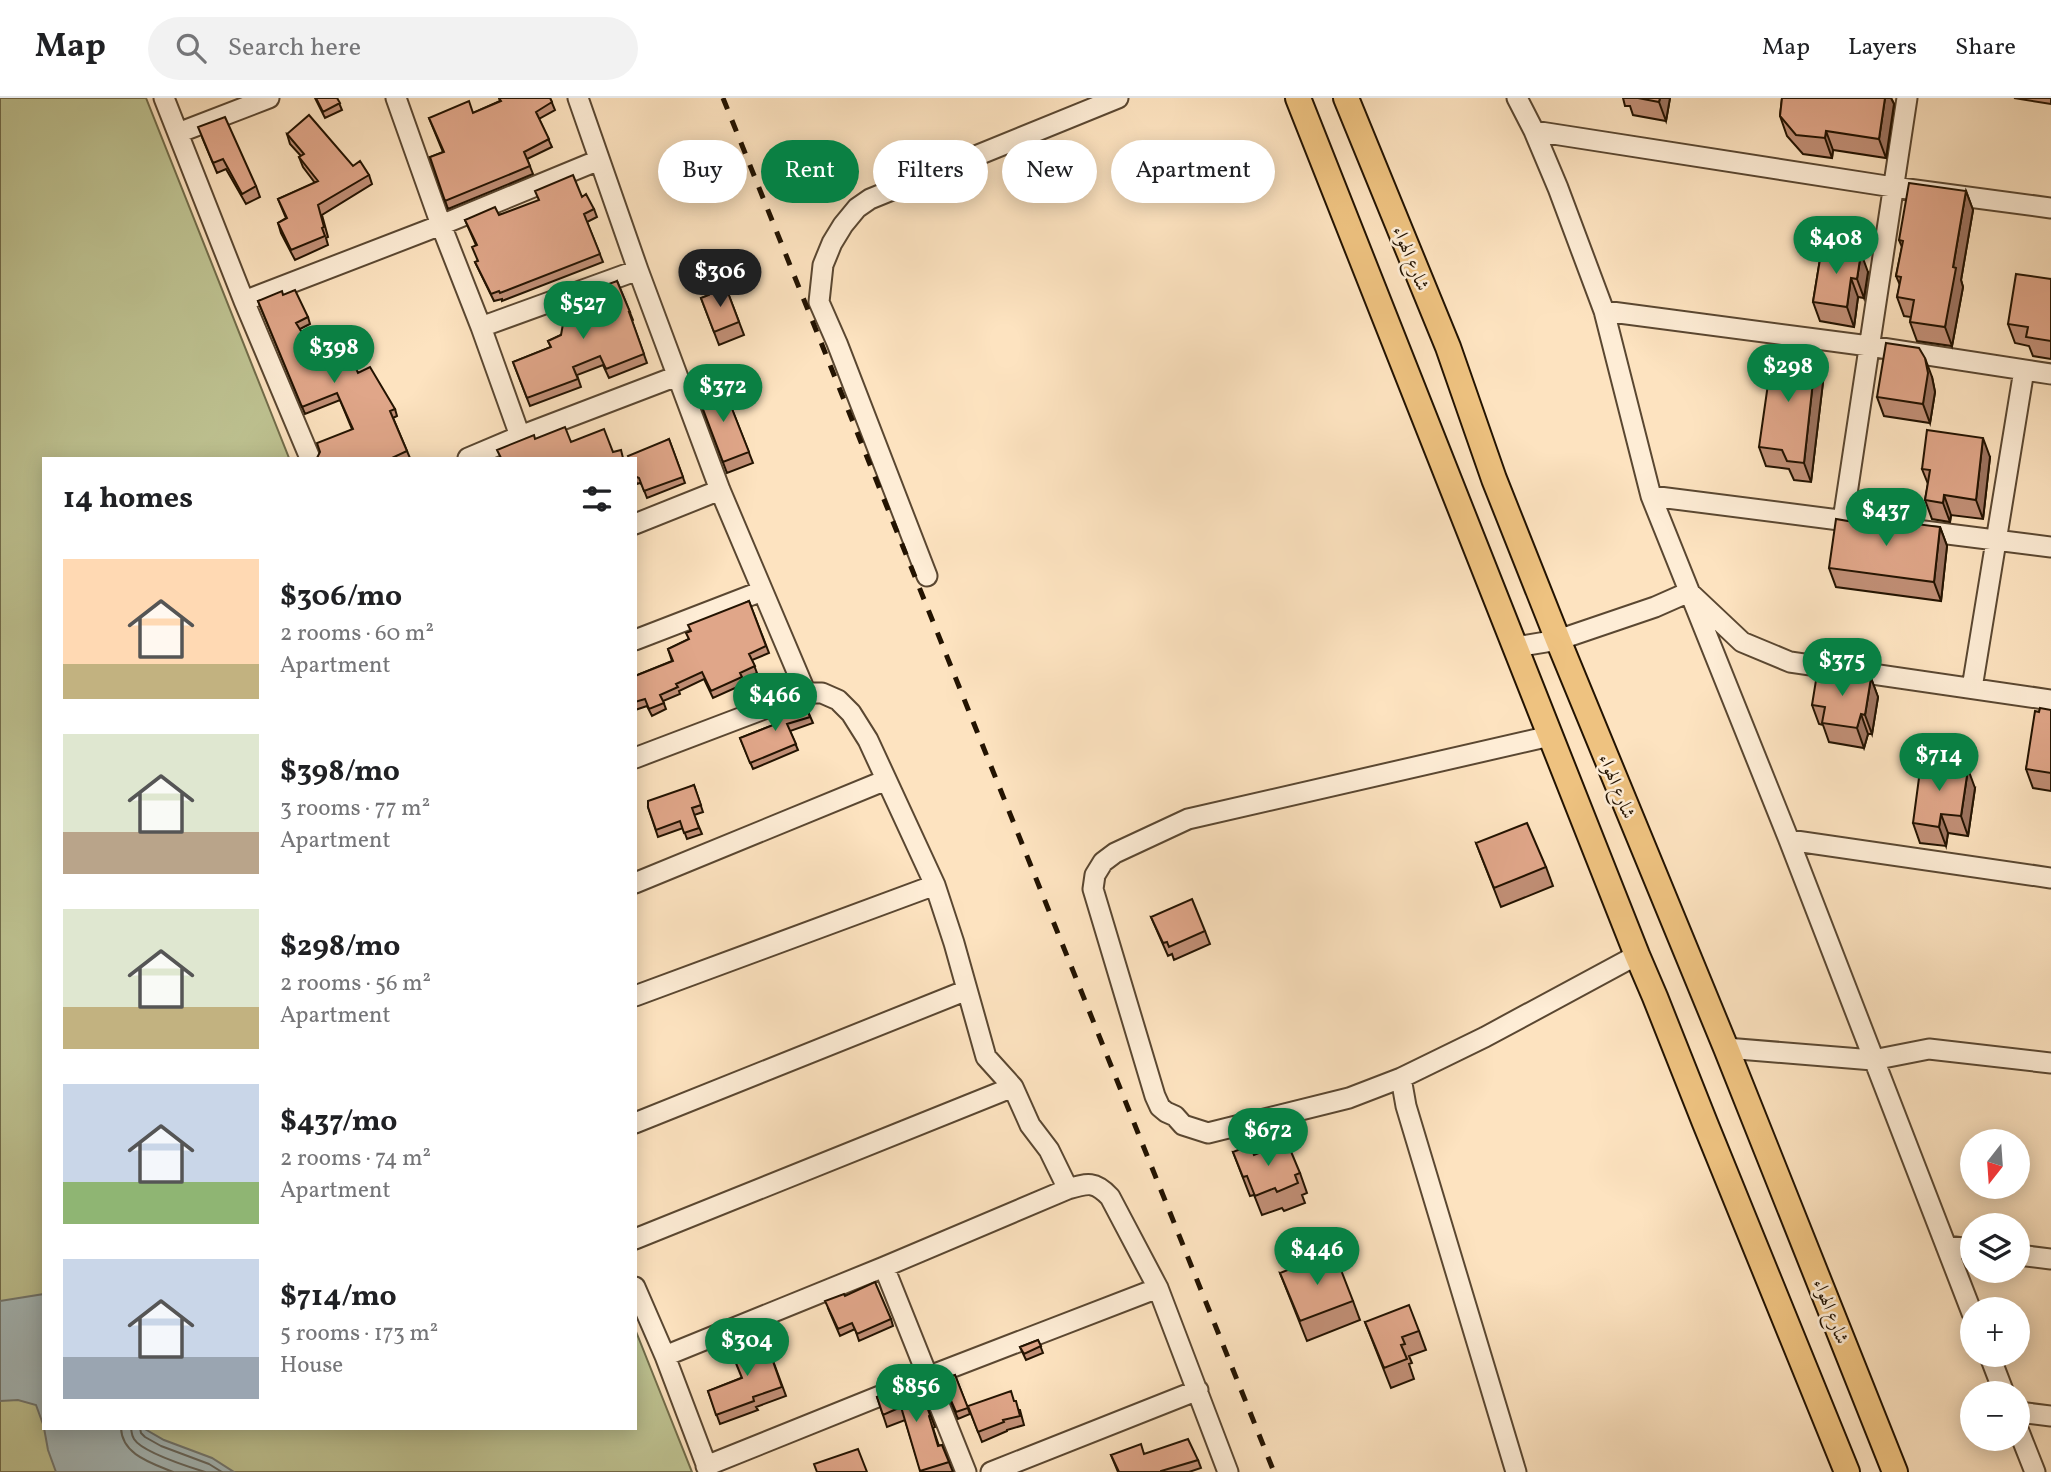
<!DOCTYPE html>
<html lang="en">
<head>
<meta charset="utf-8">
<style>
	body { margin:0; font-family:Vollkorn,Amiri,serif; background:#f2f2f2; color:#202124; height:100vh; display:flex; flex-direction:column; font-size:26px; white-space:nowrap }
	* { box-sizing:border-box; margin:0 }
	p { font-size:23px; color:#757577 }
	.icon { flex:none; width:38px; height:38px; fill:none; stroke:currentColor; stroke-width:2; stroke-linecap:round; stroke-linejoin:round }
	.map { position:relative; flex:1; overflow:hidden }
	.drawer { position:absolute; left:42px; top:359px; width:595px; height:973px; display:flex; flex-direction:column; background:#fff; border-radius:0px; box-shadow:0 4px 18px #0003 }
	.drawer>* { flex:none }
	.guide { position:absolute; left:658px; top:42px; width:665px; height:63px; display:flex; gap:14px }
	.needle { width:46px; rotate:197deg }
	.fabs { position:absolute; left:1960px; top:1031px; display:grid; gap:14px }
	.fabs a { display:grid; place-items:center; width:70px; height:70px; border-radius:50%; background:#fff; box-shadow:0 4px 18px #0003; font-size:35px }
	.price { position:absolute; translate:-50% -60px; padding:0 16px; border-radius:24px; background:#0b8043; color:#fff; font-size:23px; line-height:46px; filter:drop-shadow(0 2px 4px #0008) }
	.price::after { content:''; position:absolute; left:50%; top:42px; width:21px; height:16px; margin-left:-10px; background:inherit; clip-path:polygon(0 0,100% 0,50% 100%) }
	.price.selected { background:#222; color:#fff }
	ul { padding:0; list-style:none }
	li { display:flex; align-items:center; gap:21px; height:175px; padding:0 21px }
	li span { display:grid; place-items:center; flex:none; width:196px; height:140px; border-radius:0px; color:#555 }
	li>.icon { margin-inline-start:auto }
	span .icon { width:84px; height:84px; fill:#fffc; stroke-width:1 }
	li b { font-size:30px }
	h2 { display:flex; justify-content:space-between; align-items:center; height:84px; padding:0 21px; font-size:30px }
	.pill { padding:0 24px; border-radius:32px; background:#fff; box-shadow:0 4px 18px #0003; font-size:24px; line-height:63px }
	.pill.selected { background:#0b8043; color:#fff }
	header { display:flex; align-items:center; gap:42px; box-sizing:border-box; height:98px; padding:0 35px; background:#fff; border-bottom:2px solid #e0e0e0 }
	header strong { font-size:33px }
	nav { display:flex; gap:38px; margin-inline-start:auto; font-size:24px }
	.search { width:490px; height:63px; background:#f2f2f2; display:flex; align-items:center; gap:18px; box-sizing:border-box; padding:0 24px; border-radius:38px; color:#757577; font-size:26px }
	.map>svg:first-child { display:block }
</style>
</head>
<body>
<header>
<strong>Map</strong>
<div class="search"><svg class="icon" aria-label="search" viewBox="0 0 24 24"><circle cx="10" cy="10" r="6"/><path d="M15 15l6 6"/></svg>Search here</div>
<nav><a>Map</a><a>Layers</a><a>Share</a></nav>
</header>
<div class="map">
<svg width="2051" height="1374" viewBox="0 0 2051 1374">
	<rect width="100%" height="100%" fill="#fde3c0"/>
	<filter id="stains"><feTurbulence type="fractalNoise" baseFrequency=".00286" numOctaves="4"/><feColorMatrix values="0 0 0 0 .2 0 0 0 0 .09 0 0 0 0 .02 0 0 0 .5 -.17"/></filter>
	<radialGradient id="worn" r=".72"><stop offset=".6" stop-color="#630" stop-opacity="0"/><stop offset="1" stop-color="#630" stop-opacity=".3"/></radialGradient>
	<path fill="#bfc493" stroke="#716c4a" stroke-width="2" d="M 0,0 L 146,0 L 289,360 L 44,360 L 44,1330 L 635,1330 L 635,1231 L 692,1374 L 0,1374 Z"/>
	<path fill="#a5bbbd" stroke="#717872" stroke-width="2" d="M 44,1196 L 44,1329 L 36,1307 L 18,1302 L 0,1303 L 0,1203 Z
		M 44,1330 L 143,1330 L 164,1342 L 212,1360 L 234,1374 L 56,1374 L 48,1352 Z"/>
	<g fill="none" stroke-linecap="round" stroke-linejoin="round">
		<path stroke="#64675f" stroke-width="2" d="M 121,1330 C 122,1357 152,1365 173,1374
			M 131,1330 C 132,1335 131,1336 134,1341 C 142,1354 189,1369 205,1374
			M 140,1330 L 141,1335 L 145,1339 L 161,1348 L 209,1366 L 222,1374"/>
		<g stroke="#5a4731" stroke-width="23">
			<path id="minor" d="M 164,0 L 244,203 L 310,360
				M 396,0 L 441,127 L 481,229 L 520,338
				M 578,0 L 638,172 L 720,392 L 806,595
				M 1517,0 L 1534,33 L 1558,90 L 1604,213 L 1651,398 L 1789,742 L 1972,1215
				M 1534,33 L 1893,89 L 2051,110
				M 178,35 L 269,0
				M 244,203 L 441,127 L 599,62
				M 1604,213 L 1869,248 L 2051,276
				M 481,229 L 638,172
				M 468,360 L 520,338 L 677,278
				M 1651,398 L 1855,424
				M 1843,422 L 1907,0
				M 635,426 L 720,392
				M 1916,432 L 2051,449
				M 927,478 L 837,245 L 819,204 L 823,167 L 832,145 L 843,127 L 857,110 L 870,101 L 1118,0
				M 635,542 L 762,493
				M 1515,549 L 1558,542 L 1655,509 L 1689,494 L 1742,544 L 1790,564 L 2051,602
				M 1972,590 L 2024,272
				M 1550,638 L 1188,721 L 1115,755 L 1103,764 L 1095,777 L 1093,791 L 1155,998 L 1160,1009 L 1166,1014 L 1175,1018 L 1183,1027 L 1208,1035 L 1349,1000 L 1401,980 L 1485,939 L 1637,857
				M 635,660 L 806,595 L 822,595 L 838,602 L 851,615 L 868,642 L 935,787 L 954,845 L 986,959 L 1013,989 L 1030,1027 L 1049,1052 L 1068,1091
				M 1789,742 L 2051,780
				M 635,785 L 886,682
				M 635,898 L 935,787
				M 1726,950 L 1873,962 L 1929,951 L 2051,965
				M 1401,980 L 1406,1008 L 1516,1374
				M 635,1025 L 967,892
				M 635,1141 L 1013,989
				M 1946,1148 L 1972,1151
				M 2018,1157 L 2051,1161
				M 884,1169 L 966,1374
				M 635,1189 L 665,1258 L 709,1374
				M 1989,1256 L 2004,1295
				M 665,1258 L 884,1169 L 1068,1091 C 1088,1085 1095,1083 1110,1099 L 1158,1190 L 1228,1374
				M 2018,1314 L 2051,1318
				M 2018,1331 L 2035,1374
				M 706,1368 L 927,1279 L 1158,1190
				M 991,1374 L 1198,1292"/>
		</g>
		<g stroke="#231301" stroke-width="28">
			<path id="major" d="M 1298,0 L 1637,857 L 1655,899 L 1705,1025 L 1847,1374
				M 1346,0 L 1448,249 L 1494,381 L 1558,542 L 1726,950 L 1895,1374"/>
		</g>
		<use href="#minor" stroke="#feedd6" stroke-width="19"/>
		<use href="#major" stroke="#eec280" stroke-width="24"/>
		<path stroke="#231301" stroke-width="5" stroke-dasharray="12 12" stroke-linecap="butt" d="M 723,0 L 1274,1374"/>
	</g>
	<path fill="#c18f76" stroke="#231301" stroke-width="2" d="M 315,0 L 337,0 L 342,12 L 325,20 Z
		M 499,0 L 550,0 L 555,12 L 539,21 L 552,49 L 527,61 L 533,76 L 448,111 L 430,59 L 443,54 L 429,20 L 473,15 L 500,3 Z
		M 1623,0 L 1670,0 L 1666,23 L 1633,17 L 1630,8 L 1625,8 Z
		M 1782,0 L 1891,0 L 1894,6 L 1886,60 L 1833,52 L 1832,60 L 1803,56 L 1787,38 L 1780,18 Z
		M 2014,0 L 2051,0 L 2051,6 Z
		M 287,36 L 369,77 L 372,86 L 322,117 L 328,139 L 326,140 L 328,147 L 295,162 L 281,135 L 278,125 L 286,120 L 278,101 L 315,85 L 303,69 L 299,59 L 301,58 L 290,46 Z
		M 202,39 L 256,88 L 260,99 L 246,106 L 226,71 L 217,75 Z
		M 1966,93 L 1973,112 L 1961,182 L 1963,189 L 1952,248 L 1917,243 L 1910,224 L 1911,219 L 1904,218 L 1897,199 L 1900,187 L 1896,178 L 1902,149 L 1899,142 Z
		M 582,99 L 594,111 L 597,119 L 587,124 L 603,164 L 502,203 L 502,201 L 494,203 L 475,164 L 478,163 L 476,147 L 465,122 L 499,117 Z
		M 1822,149 L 1868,174 L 1864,200 L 1858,199 L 1854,229 L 1820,223 L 1813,204 Z
		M 2051,181 L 2051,261 L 2033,258 L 2029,248 L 2015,245 L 2008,226 Z
		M 617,183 L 633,222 L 632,223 L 647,265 L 609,280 L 603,267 L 577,277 L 581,289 L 530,308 L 513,264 L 551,249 L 548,243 L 561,237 Z
		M 725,187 L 744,237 L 719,247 L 701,200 L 709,197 Z
		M 283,197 L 308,219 L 310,226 L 300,231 L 312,251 L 324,249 L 358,275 L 395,311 L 397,318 L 393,320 L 410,360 L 317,360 L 352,331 L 340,302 L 305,316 L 258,203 Z
		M 1824,276 L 1811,384 L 1794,382 L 1789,371 L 1766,368 L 1759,349 Z
		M 1932,279 L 1935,294 L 1930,325 L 1884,318 L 1877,299 Z
		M 723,288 L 753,365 L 727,375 L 698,298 Z
		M 669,341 L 685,385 L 647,400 L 642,387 L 640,385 L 637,386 L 635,381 L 635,360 Z
		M 1990,359 L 1983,421 L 1951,417 L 1950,424 L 1932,421 L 1925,402 L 1928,386 L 1922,371 Z
		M 1854,424 L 1940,429 L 1947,448 L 1941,503 L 1836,489 L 1829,470 Z
		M 749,503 L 769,555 L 752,562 L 757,575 L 742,582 L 744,586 L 713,600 L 704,581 L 679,593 L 680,596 L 663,603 L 666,611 L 652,618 L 647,608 L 635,612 L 635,578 L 672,563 L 668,551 L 689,541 L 691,533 Z
		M 1834,578 L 1871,580 L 1878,599 L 1872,636 L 1868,636 L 1864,650 L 1829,644 L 1823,627 L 1819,626 L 1812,607 Z
		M 803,602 L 813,625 L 790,633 L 798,652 L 753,671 L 740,640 L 776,626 Z
		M 2051,612 L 2051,693 L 2033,690 L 2026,671 L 2039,614 Z
		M 694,687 L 703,714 L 694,717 L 702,736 L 687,741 L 683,730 L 658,739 L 648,709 Z
		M 1975,690 L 1968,738 L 1948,735 L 1946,748 L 1920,745 L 1913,725 Z
		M 1476,745 L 1546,769 L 1553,788 L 1501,809 Z
		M 1151,819 L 1205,833 L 1210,846 L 1174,862 L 1172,856 L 1168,858 Z
		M 1233,1054 L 1254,1057 L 1300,1075 L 1307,1095 L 1302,1097 L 1305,1105 L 1284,1113 L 1282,1110 L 1262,1117 L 1254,1097 L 1250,1098 Z
		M 1280,1175 L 1353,1203 L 1360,1222 L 1307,1243 Z
		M 845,1198 L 891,1221 L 893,1228 L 859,1243 L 855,1231 L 840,1238 L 828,1210 Z
		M 1365,1224 L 1419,1233 L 1426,1252 L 1409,1258 L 1412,1265 L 1409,1266 L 1414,1281 L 1391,1290 Z
		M 765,1241 L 786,1298 L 756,1309 L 758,1312 L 720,1326 L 708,1293 L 741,1280 Z
		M 1038,1242 L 1043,1255 L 1026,1262 L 1020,1249 Z
		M 955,1277 L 970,1316 L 958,1321 L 942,1282 Z
		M 918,1285 L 935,1329 L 933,1330 L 939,1348 L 942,1347 L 953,1374 L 921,1374 L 905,1322 L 887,1329 L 877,1299 Z
		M 968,1308 L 1020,1312 L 1024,1327 L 1007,1332 L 1007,1333 L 982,1344 Z
		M 1144,1356 L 1198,1362 L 1201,1370 L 1189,1374 L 1118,1374 L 1111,1357 Z"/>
	<path fill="#9d7460" stroke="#231301" stroke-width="2" d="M 1660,0 L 1670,0 L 1666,23 L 1659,4 Z
		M 1885,0 L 1891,0 L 1894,6 L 1886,60 L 1879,41 Z
		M 1826,33 L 1833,52 L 1832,60 L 1825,40 Z
		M 1966,93 L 1973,112 L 1961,182 L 1963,189 L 1952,248 L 1945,229 L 1953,169 Z
		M 1861,155 L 1868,174 L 1864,200 L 1857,181 Z
		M 1851,180 L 1858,199 L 1854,229 L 1847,209 Z
		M 1816,256 L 1824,276 L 1811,384 L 1804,365 Z
		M 1925,260 L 1932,279 L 1935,294 L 1930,325 L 1923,306 Z
		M 1983,340 L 1990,359 L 1983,421 L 1976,402 Z
		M 1944,397 L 1951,417 L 1950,424 L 1943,405 Z
		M 1940,429 L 1947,448 L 1941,503 L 1934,484 Z
		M 1871,580 L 1878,599 L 1872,636 L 1865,617 Z
		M 1861,616 L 1868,636 L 1864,650 L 1857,630 Z
		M 1968,671 L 1975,690 L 1968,738 L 1961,718 Z
		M 1941,716 L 1948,735 L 1946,748 L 1939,729 Z"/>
	<path fill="#e0a689" stroke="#231301" stroke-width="2" d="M 316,0 L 337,0 L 340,5 L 323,14 Z
		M 499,0 L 550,0 L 552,4 L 536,14 L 549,41 L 524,54 L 530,68 L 445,103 L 430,59 L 444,54 L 429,20 L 469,3 L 473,15 L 501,3 Z
		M 1638,0 L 1660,0 L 1659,4 Z
		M 1782,0 L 1885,0 L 1879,41 L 1826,33 L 1825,40 L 1796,37 L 1780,18 Z
		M 309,17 L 353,68 L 360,63 L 369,77 L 318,107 L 324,129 L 322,130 L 325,138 L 291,152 L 278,125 L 287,120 L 278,101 L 318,83 L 299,59 L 304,56 L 287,36 Z
		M 225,19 L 256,88 L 242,96 L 223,61 L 213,65 L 198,29 Z
		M 573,77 L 582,99 L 586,96 L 594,111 L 584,116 L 600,156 L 500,195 L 499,193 L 491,196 L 475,164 L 478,163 L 472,149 L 477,147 L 465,122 L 495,109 L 499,117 L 539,102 L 535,93 Z
		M 1909,85 L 1966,93 L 1953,169 L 1956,170 L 1945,229 L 1910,224 L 1914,202 L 1897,199 L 1901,179 L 1896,178 L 1903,143 L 1899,142 Z
		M 1822,149 L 1861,155 L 1857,181 L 1851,180 L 1847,209 L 1813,204 Z
		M 2016,176 L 2051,181 L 2051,243 L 2026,239 L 2028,229 L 2008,226 Z
		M 617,183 L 630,214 L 629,214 L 644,256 L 606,271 L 600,258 L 573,269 L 578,281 L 527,300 L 513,264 L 551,249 L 548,243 L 561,237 L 567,204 L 582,198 L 581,196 Z
		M 725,187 L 739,224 L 714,234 L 701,200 L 709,197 L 708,193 Z
		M 295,192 L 308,219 L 296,225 L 312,251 L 323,246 L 324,249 L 342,240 L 358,275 L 370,269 L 395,311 L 390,313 L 407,353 L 392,360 L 317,360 L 320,354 L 317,345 L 353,331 L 337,295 L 302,309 L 258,203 L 282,193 L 283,197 Z
		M 1886,245 L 1919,250 L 1925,260 L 1928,275 L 1923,306 L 1877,299 Z
		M 1773,251 L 1816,256 L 1804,365 L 1787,363 L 1782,352 L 1759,349 Z
		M 723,288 L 749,354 L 723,364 L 698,298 Z
		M 565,329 L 571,344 L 604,331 L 613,354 L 621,352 L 623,360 L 501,360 L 497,352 L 534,337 L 535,341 Z
		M 1927,332 L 1983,340 L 1976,402 L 1944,397 L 1943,405 L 1925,402 L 1930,372 L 1922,371 Z
		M 669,341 L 683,379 L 644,393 L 639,380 L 637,379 L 635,380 L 635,360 L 629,360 L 628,358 Z
		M 1855,418 L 1940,429 L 1934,484 L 1829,470 L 1836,421 L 1854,424 Z
		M 749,503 L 766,548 L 749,556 L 755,568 L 740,575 L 742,579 L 711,593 L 702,574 L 676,586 L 678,589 L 660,597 L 664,605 L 649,611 L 645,601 L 635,604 L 635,578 L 673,563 L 668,551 L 689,541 L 686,535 L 691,533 L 688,527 Z
		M 1835,574 L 1871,580 L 1865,617 L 1861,616 L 1857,630 L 1822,625 L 1825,609 L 1812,607 L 1817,576 L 1834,578 Z
		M 803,602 L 810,619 L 787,626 L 796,646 L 750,665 L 740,640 L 776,626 L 771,614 Z
		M 2040,610 L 2051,612 L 2051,675 L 2026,671 L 2035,613 L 2039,614 Z
		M 1921,665 L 1968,671 L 1961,718 L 1941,716 L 1939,729 L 1913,725 Z
		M 694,687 L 701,707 L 692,710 L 699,730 L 684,735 L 680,723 L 656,732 L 648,709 L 648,703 Z
		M 1527,725 L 1546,769 L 1494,790 L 1476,745 Z
		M 1192,801 L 1205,833 L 1169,849 L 1167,844 L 1163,845 L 1151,819 Z
		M 1287,1044 L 1300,1075 L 1295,1077 L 1298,1085 L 1277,1094 L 1275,1090 L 1255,1098 L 1247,1078 L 1243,1079 L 1233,1054 L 1250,1047 L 1254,1057 Z
		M 1334,1154 L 1353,1203 L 1300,1223 L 1280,1175 Z
		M 875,1184 L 891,1221 L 857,1236 L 852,1225 L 838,1231 L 825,1203 L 844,1196 L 845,1198 Z
		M 1409,1207 L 1419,1233 L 1402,1239 L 1405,1246 L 1401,1247 L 1407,1261 L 1384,1270 L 1365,1224 Z
		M 765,1241 L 782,1289 L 753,1299 L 754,1303 L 716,1317 L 708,1293 L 742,1280 L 731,1253 Z
		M 1038,1242 L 1041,1248 L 1024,1256 L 1020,1249 Z
		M 955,1277 L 968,1310 L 956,1314 L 942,1282 Z
		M 918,1285 L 930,1317 L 929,1318 L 938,1348 L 942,1347 L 949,1364 L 920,1373 L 901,1309 L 883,1317 L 877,1299 L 907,1287 L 907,1289 Z
		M 1011,1293 L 1014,1303 L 1016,1303 L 1020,1318 L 1003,1322 L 1004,1324 L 978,1334 L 968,1308 Z
		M 1188,1341 L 1198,1362 L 1161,1373 L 1161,1374 L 1119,1374 L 1111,1357 L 1141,1346 L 1144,1356 Z
		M 858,1351 L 867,1374 L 817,1374 L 814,1366 Z"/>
	<g text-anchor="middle" stroke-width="5" stroke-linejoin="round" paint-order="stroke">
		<g font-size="19" fill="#231301" stroke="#feedd6">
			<text transform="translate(1412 160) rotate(68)" y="7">شارع الهواء</text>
			<text transform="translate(1618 688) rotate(68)" y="7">شارع الهواء</text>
			<text transform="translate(1832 1213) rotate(69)" y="7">شارع الهواء</text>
		</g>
	</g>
	<rect width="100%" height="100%" filter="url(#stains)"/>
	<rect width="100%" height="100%" fill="url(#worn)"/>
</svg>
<div class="fabs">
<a><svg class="needle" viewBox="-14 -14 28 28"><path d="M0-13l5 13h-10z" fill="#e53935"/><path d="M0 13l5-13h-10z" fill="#757577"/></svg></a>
<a><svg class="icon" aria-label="layers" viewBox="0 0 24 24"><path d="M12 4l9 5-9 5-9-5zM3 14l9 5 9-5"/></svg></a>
<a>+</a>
<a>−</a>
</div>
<b class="price" style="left:1836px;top:178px">$408</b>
<b class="price selected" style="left:720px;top:211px">$306</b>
<b class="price" style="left:583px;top:243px">$527</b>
<b class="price" style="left:334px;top:287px">$398</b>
<b class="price" style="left:1788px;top:306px">$298</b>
<b class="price" style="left:723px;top:326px">$372</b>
<b class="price" style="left:1886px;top:450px">$437</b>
<b class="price" style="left:1842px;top:600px">$375</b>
<b class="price" style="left:775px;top:635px">$466</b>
<b class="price" style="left:1939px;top:695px">$714</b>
<b class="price" style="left:1268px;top:1070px">$672</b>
<b class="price" style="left:1317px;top:1189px">$446</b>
<b class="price" style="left:747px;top:1280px">$304</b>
<b class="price" style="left:916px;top:1326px">$856</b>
<div class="guide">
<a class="pill">Buy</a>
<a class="pill selected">Rent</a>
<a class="pill">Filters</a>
<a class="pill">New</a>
<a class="pill">Apartment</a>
</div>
<section class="drawer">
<h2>14 homes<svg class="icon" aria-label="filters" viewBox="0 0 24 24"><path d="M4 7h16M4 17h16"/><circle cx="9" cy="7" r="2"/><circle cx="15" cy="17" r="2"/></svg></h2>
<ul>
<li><span style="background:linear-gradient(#ffd9b3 75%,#c2b280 0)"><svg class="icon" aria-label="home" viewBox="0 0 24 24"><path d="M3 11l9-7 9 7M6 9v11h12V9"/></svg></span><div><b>$306/mo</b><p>2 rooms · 60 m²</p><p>Apartment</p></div></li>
<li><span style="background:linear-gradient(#dfe7d0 70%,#b9a48a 0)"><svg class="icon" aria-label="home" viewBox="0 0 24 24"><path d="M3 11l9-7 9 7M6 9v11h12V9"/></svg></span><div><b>$398/mo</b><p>3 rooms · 77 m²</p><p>Apartment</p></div></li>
<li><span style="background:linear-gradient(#dfe7d0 70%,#c2b280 0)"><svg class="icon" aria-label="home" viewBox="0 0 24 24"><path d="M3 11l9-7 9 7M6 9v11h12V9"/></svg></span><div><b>$298/mo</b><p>2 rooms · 56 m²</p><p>Apartment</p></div></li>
<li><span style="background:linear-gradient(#c9d6e8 70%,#8fb573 0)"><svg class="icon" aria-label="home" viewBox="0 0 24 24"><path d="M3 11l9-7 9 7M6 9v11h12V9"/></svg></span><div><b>$437/mo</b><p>2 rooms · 74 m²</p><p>Apartment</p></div></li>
<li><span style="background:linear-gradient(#c9d6e8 70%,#9aa5b1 0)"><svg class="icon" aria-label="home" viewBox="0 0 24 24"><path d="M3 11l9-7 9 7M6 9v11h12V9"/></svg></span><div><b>$714/mo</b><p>5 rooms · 173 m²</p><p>House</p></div></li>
</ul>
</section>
</div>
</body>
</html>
